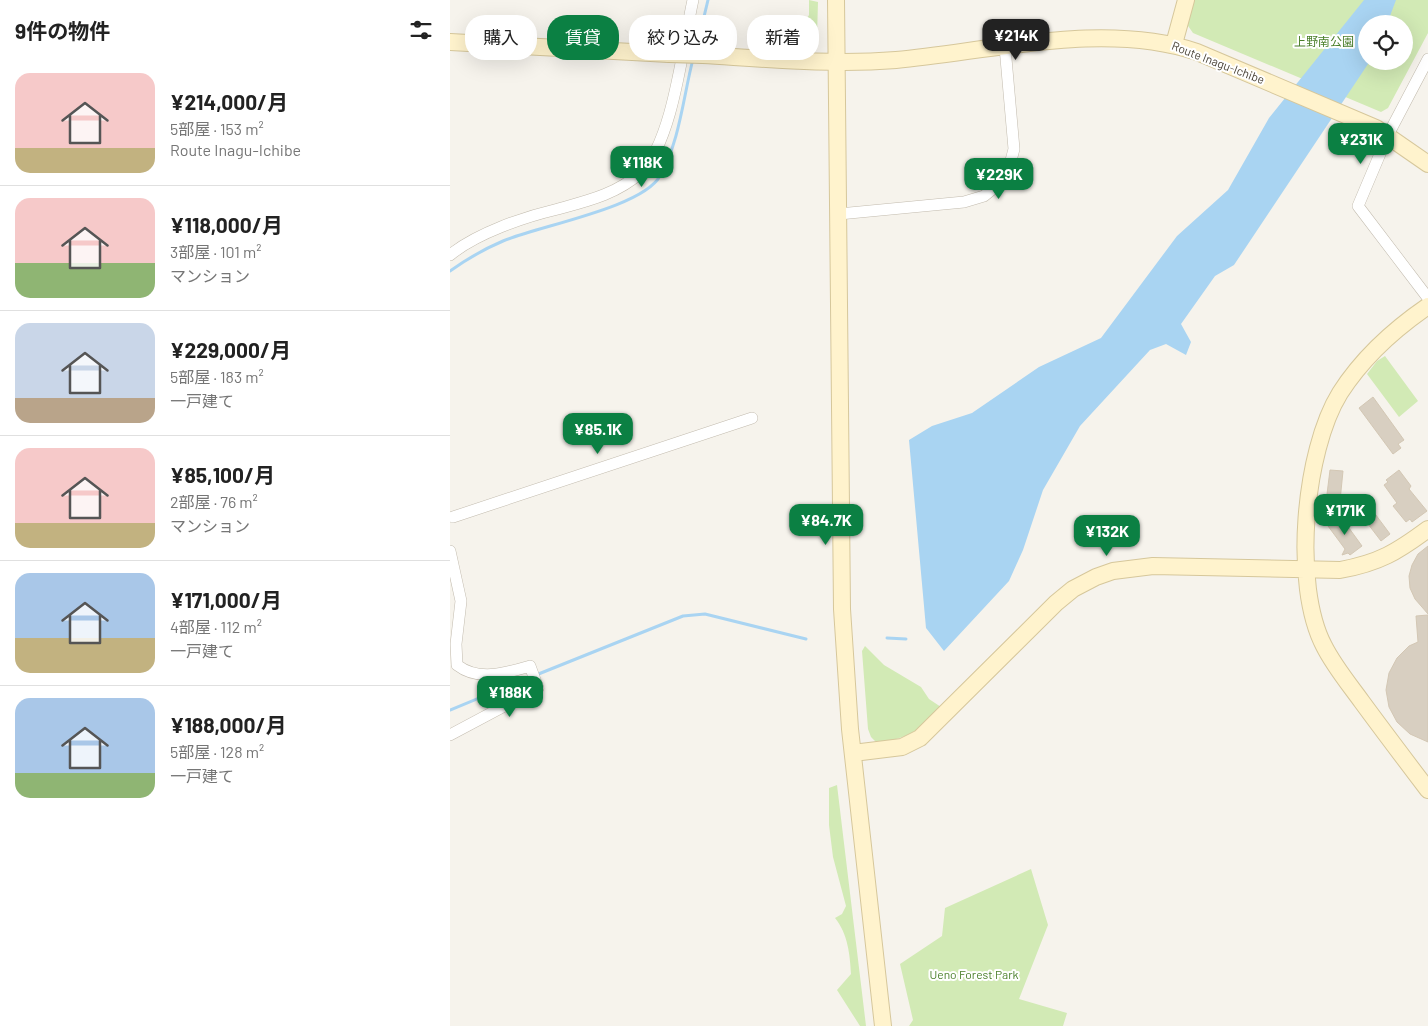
<!DOCTYPE html>
<html lang="ja">
<head>
<meta charset="utf-8">
<style>
	body { margin:0; font-family:Barlow,"Noto Sans JP",sans-serif; background:#f6f6f6; color:#222; height:100vh; display:flex; flex-direction:column; font-size:19px; white-space:nowrap }
	* { box-sizing:border-box; margin:0 }
	p { font-size:16px; color:#767676 }
	.icon { flex:none; width:28px; height:28px; fill:none; stroke:currentColor; stroke-width:2; stroke-linecap:round; stroke-linejoin:round }
	.map { position:relative; flex:1; overflow:hidden }
	.sheet { display:flex; flex-direction:column; background:#fff; width:450px }
	.sheet>* { flex:none }
	.guide { position:absolute; left:15px; top:15px; width:475px; height:45px; display:flex; gap:10px }
	.buttons { position:absolute; left:908px; top:15px; display:grid; gap:10px }
	.buttons a { display:grid; place-items:center; width:55px; height:55px; border-radius:50%; background:#fff; box-shadow:0 5px 20px #0002; font-size:25px }
	.price { position:absolute; translate:-50% -42px; padding:0 11px; border-radius:10px; background:#0b8043; color:#fff; font-size:16px; line-height:32px; filter:drop-shadow(0 1px 2px #0008) }
	.price::after { content:''; position:absolute; left:50%; top:30px; width:15px; height:11px; margin-left:-8px; background:inherit; clip-path:polygon(0 0,100% 0,50% 100%) }
	.price.current { background:#222; color:#fff }
	ul { padding:0; list-style:none }
	li { display:flex; align-items:center; gap:15px; height:125px; padding:0 15px }
	li+li { border-top:1px solid #e0e0e0 }
	li span { display:grid; place-items:center; flex:none; width:140px; height:100px; border-radius:15px; color:#555 }
	li>.icon { margin-inline-start:auto }
	span .icon { width:60px; height:60px; fill:#fffc; stroke-width:1 }
	li b { font-size:21px }
	h2 { display:flex; justify-content:space-between; align-items:center; height:60px; padding:0 15px; font-size:21px }
	.pill { padding:0 18px; border-radius:20px; background:#fff; box-shadow:0 5px 20px #0002; font-size:18px; line-height:45px }
	.pill.current { background:#0b8043; color:#fff }
	main { display:flex; flex:1; min-height:0 }
	.map>svg:first-child { display:block }
</style>
</head>
<body>
<main>
<section class="sheet">
<h2>9件の物件<svg class="icon" aria-label="filters" viewBox="0 0 24 24"><path d="M4 7h16M4 17h16"/><circle cx="9" cy="7" r="2"/><circle cx="15" cy="17" r="2"/></svg></h2>
<ul>
<li><span style="background:linear-gradient(#f6c9c9 75%,#c2b280 0)"><svg class="icon" aria-label="home" viewBox="0 0 24 24"><path d="M3 11l9-7 9 7M6 9v11h12V9"/></svg></span><div><b>¥214,000/月</b><p>5部屋 · 153 m²</p><p>Route Inagu-Ichibe</p></div></li>
<li><span style="background:linear-gradient(#f6c9c9 65%,#8fb573 0)"><svg class="icon" aria-label="home" viewBox="0 0 24 24"><path d="M3 11l9-7 9 7M6 9v11h12V9"/></svg></span><div><b>¥118,000/月</b><p>3部屋 · 101 m²</p><p>マンション</p></div></li>
<li><span style="background:linear-gradient(#c9d6e8 75%,#b9a48a 0)"><svg class="icon" aria-label="home" viewBox="0 0 24 24"><path d="M3 11l9-7 9 7M6 9v11h12V9"/></svg></span><div><b>¥229,000/月</b><p>5部屋 · 183 m²</p><p>一戸建て</p></div></li>
<li><span style="background:linear-gradient(#f6c9c9 75%,#c2b280 0)"><svg class="icon" aria-label="home" viewBox="0 0 24 24"><path d="M3 11l9-7 9 7M6 9v11h12V9"/></svg></span><div><b>¥85,100/月</b><p>2部屋 · 76 m²</p><p>マンション</p></div></li>
<li><span style="background:linear-gradient(#a9c7e8 65%,#c2b280 0)"><svg class="icon" aria-label="home" viewBox="0 0 24 24"><path d="M3 11l9-7 9 7M6 9v11h12V9"/></svg></span><div><b>¥171,000/月</b><p>4部屋 · 112 m²</p><p>一戸建て</p></div></li>
<li><span style="background:linear-gradient(#a9c7e8 75%,#8fb573 0)"><svg class="icon" aria-label="home" viewBox="0 0 24 24"><path d="M3 11l9-7 9 7M6 9v11h12V9"/></svg></span><div><b>¥188,000/月</b><p>5部屋 · 128 m²</p><p>一戸建て</p></div></li>
</ul>
</section>
<div class="map">
<svg width="978" height="1026" viewBox="0 0 978 1026">
	<rect width="100%" height="100%" fill="#f6f3ec"/>
	<path fill="#d2eab5" fill-rule="evenodd" d="M 359,0 L 368,2 L 367,36 L 356,51 L 322,49 L 325,42 C 337,40 342,27 354,23 L 359,15 Z
		M 743,0 L 978,0 L 978,33 L 938,108 L 931,112 L 743,33 L 736,23 ZM 916,24 L 954,24 L 954,61 L 916,61 Z
		M 935,356 L 968,401 L 949,417 L 917,374 L 927,361 Z
		M 415,646 L 434,665 L 471,687 L 479,699 L 494,709 C 473,728 455,740 427,743 L 421,737 L 418,729 L 412,651 Z
		M 387,785 L 416,1026 L 410,1026 L 387,990 L 401,974 C 400,955 398,934 385,918 L 392,914 L 396,906 L 383,857 L 379,825 L 379,788 Z
		M 581,869 L 598,925 L 569,999 L 617,1013 L 613,1026 L 459,1026 L 463,1020 L 450,964 L 492,936 L 495,908 Z"/>
	<path fill="#a9d4f2" d="M 914,0 L 946,0 L 937,24 L 916,24 L 916,61 L 920,61 L 784,265 L 765,276 L 731,324 L 741,342 L 736,355 L 716,344 L 700,350 L 630,426 L 593,490 L 573,550 L 559,581 L 494,651 L 476,628 L 459,440 L 482,426 L 522,413 L 589,367 L 651,338 L 727,236 L 778,190 L 819,118 Z"/>
	<g fill="none" stroke-linecap="round" stroke-linejoin="round">
		<path stroke="#a9d4f2" stroke-width="3" d="M 246,50 L 258,0
			M 0,271 C 17,259 34,249 53,241 C 88,226 192,208 210,176 C 230,140 233,98 243,59
			M 437,638 L 456,639
			M 86,675 L 233,616 L 255,614 L 356,639
			M 0,710 L 80,677"/>
	</g>
	<path fill="#d8cfc1" stroke="#d3c7b4" d="M 923,397 L 954,440 L 948,444 L 951,448 L 943,454 L 909,408 Z
		M 880,470 L 893,471 L 889,511 L 875,510 Z
		M 949,470 L 961,486 L 959,489 L 977,511 L 962,522 L 960,519 L 956,522 L 943,506 L 947,503 L 934,485 L 938,482 L 936,480 Z
		M 911,495 L 940,534 L 931,541 L 902,503 Z
		M 891,517 L 912,546 L 900,555 L 898,553 L 892,555 L 895,549 L 878,526 Z
		M 978,546 L 978,614 L 965,599 L 960,588 L 959,576 L 962,565 L 968,554 Z
		M 978,615 L 978,742 L 960,734 L 947,722 L 939,707 L 936,690 L 939,673 L 947,658 L 959,646 L 968,642 L 966,616 Z"/>
	<g fill="none" stroke-linecap="round" stroke-linejoin="round">
		<g stroke="#c2bbae" stroke-width="12">
			<path id="street" d="M 978,59 L 938,135 L 908,206 L 978,298
				M 389,214 L 514,202 L 534,196 L 545,187 L 559,168 L 564,149 L 555,47
				M 0,255 C 27,233 74,217 108,209 C 137,201 167,194 190,173 C 223,143 233,44 243,0
				M 3,517 L 302,418
				M 0,551 L 11,601 L 6,644 L 7,665 C 29,682 56,673 80,666 L 88,688 L 0,735"/>
		</g>
		<g stroke="#d6c79b" stroke-width="18">
			<path id="secondary" d="M 386,0 L 392,609 L 400,729 L 433,1026
				M 0,42 L 219,54
				M 724,44 L 736,0
				M 253,55 C 318,59 382,65 446,60 C 542,51 655,21 747,52 L 926,128 L 978,164
				M 978,306 C 943,330 913,357 890,393 C 854,451 842,585 874,646 C 884,666 899,684 912,702 C 934,732 956,761 978,790
				M 403,753 L 452,747 L 470,738 L 606,603 L 623,589 L 646,577 L 663,571 L 703,566 L 890,570 C 929,563 947,552 978,529"/>
		</g>
		<use href="#street" stroke="#fff" stroke-width="11"/>
		<use href="#secondary" stroke="#fff3cd" stroke-width="16"/>
		<g stroke="#d6c79b" stroke-width="18" stroke-linecap="butt">
			<path id="secondary-bridge" d="M 219,54 L 253,55"/>
		</g>
		<use href="#secondary-bridge" stroke="#fff3cd" stroke-width="16"/>
	</g>
	<g text-anchor="middle" stroke-width="4" stroke-linejoin="round" paint-order="stroke">
		<g font-size="12" fill="#4a7f2a" stroke="#fff">
			<text x="874" y="46">上野南公園</text>
			<text x="524" y="979">Ueno Forest Park</text>
		</g>
		<g font-size="12" fill="#4b4439" stroke="#fff">
			<text transform="translate(768 63) rotate(21)" y="4">Route Inagu-Ichibe</text>
		</g>
	</g>
</svg>
<div class="buttons">
<a><svg class="icon" aria-label="locate" viewBox="0 0 24 24"><circle cx="12" cy="12" r="6"/><path d="M12 2v4M12 18v4M2 12h4M18 12h4"/></svg></a>
</div>
<b class="price current" style="left:566px;top:61px">¥214K</b>
<b class="price" style="left:911px;top:165px">¥231K</b>
<b class="price" style="left:192px;top:188px">¥118K</b>
<b class="price" style="left:549px;top:200px">¥229K</b>
<b class="price" style="left:148px;top:455px">¥85.1K</b>
<b class="price" style="left:895px;top:536px">¥171K</b>
<b class="price" style="left:376px;top:546px">¥84.7K</b>
<b class="price" style="left:657px;top:557px">¥132K</b>
<b class="price" style="left:60px;top:718px">¥188K</b>
<div class="guide">
<a class="pill">購入</a>
<a class="pill current">賃貸</a>
<a class="pill">絞り込み</a>
<a class="pill">新着</a>
</div>
</div>
</main>
</body>
</html>
